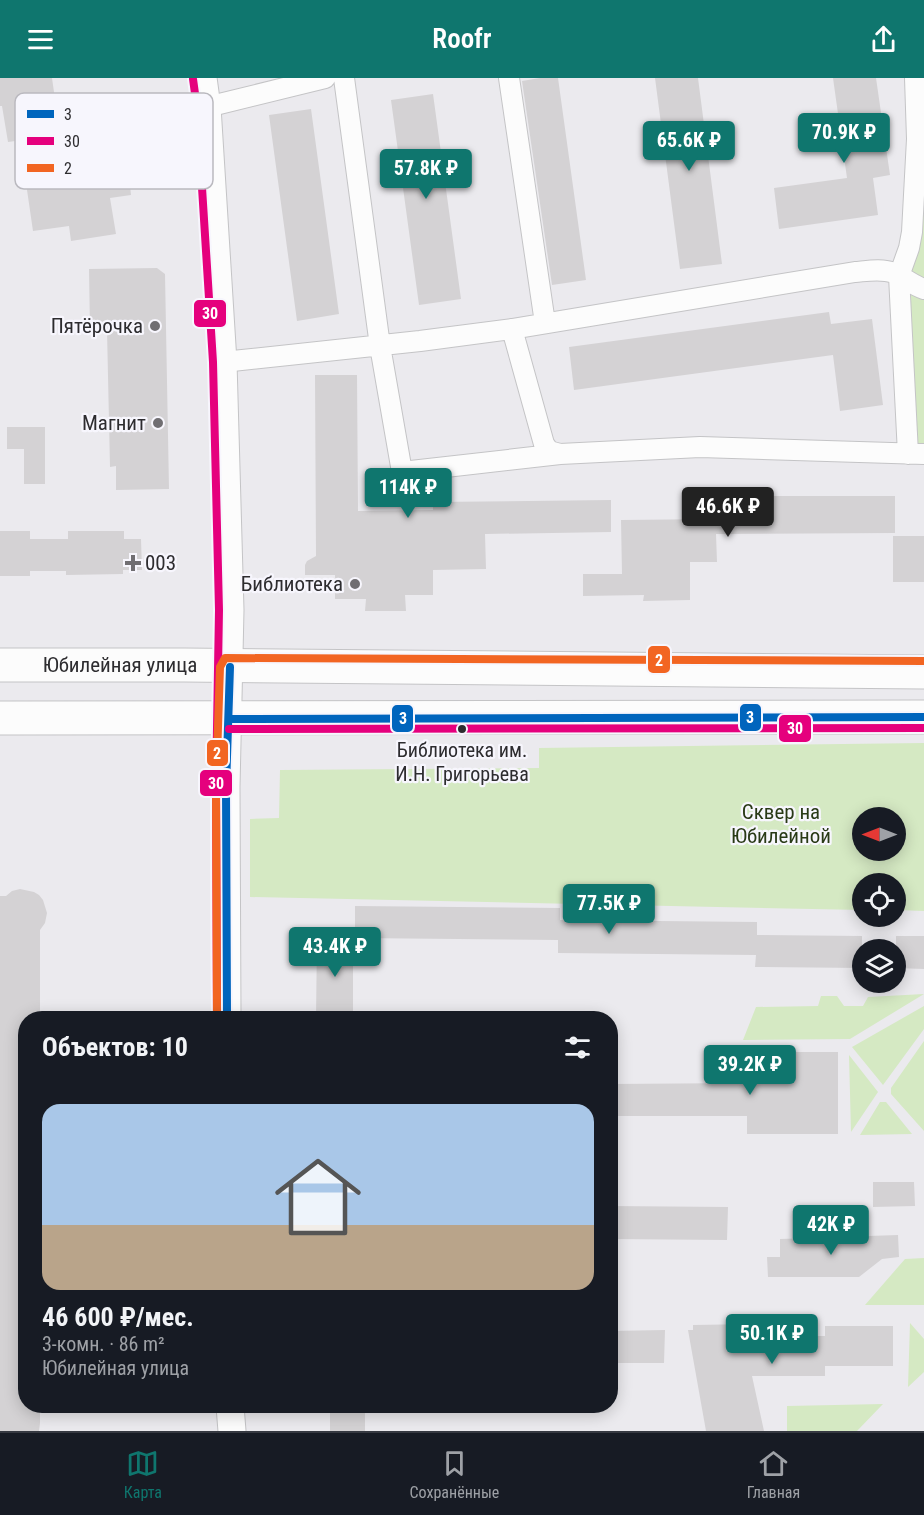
<!DOCTYPE html>
<html lang="ru">
<head>
<meta charset="utf-8">
<style>
	body { margin:0; font-family:"Roboto Condensed",sans-serif; background:#242831; color:#f1f3f6; height:100vh; display:flex; flex-direction:column; font-size:22px; white-space:nowrap }
	* { box-sizing:border-box; margin:0 }
	p { font-size:20px; color:#9ea1a6 }
	.icon { flex:none; width:33px; height:33px; fill:none; stroke:currentColor; stroke-width:2; stroke-linecap:round; stroke-linejoin:round }
	.map { position:relative; flex:1; overflow:hidden }
	.panel { position:absolute; left:18px; top:933px; width:600px; height:402px; display:flex; flex-direction:column; background:#171b24; border-radius:24px; box-shadow:0 3px 15px #0003 }
	.panel>* { flex:none }
	.needle { width:39px; rotate:270deg }
	.fabs { position:absolute; left:852px; top:729px; display:grid; gap:12px }
	.fabs a { display:grid; place-items:center; width:54px; height:54px; border-radius:50%; background:#171b24; box-shadow:0 3px 15px #0003; font-size:30px }
	.price { position:absolute; translate:-50% -51px; padding:0 14px; border-radius:6px; background:#0f766e; color:#fff; font-size:20px; line-height:39px; filter:drop-shadow(0 2px 3px #0008) }
	.price::after { content:''; position:absolute; left:50%; top:36px; width:18px; height:14px; margin-left:-9px; background:inherit; clip-path:polygon(0 0,100% 0,50% 100%) }
	.price.active { background:#222; color:#fff }
	ul { padding:0; list-style:none }
	li { display:grid; align-content:center; gap:12px; height:318px; padding:0 24px }
	li+li { border-top:2px solid #363941 }
	li span { display:grid; place-items:center; height:186px; border-radius:18px; color:#555 }
	li>.icon { margin-inline-start:auto }
	span .icon { width:108px; height:108px; fill:#fffc; stroke-width:1 }
	li b { font-size:26px }
	h2 { display:flex; justify-content:space-between; align-items:center; height:72px; padding:0 24px; font-size:26px }
	header { display:flex; justify-content:space-between; align-items:center; height:78px; padding:0 24px; background:#0f766e; color:#fff; font-size:27px; font-weight:600 }
	.tab-bar { display:flex; justify-content:space-around; align-items:center; height:84px; border-top:2px solid #363941; background:#171b24; font-size:16px; color:#9ea1a6 }
	.tab-bar a { display:grid; justify-items:center; gap:3px }
	.tab-bar .active { color:#0f766e }
	.map>svg:first-child { display:block }
</style>
</head>
<body>
<header><svg class="icon" aria-label="menu" viewBox="0 0 24 24"><path d="M4 6h16M4 12h16M4 18h16"/></svg>Roofr<svg class="icon" aria-label="share" viewBox="0 0 24 24"><path d="M12 15V3M7 8l5-5 5 5M5 13v7h14v-7"/></svg></header>
<div class="map">
<svg width="924" height="1353" viewBox="0 0 924 1353">
	<rect width="100%" height="100%" fill="#ebeaee"/>
	<path fill="#d5e9c3" fill-rule="evenodd" d="M 924,125 L 924,373 L 917,364 L 908,194 L 921,160 Z
		M 924,665 L 924,833 L 896,832 L 896,806 L 862,806 L 862,832 L 250,819 L 250,741 L 279,740 L 280,692 L 539,690 L 539,670 ZM 862,740 L 896,740 L 896,772 L 862,772 Z
		M 924,916 L 850,961 L 743,962 L 756,929 L 818,928 L 821,918 L 837,918 L 844,928 L 863,928 L 868,919 Z
		M 924,928 L 924,951 L 883,1007 L 852,969 Z
		M 924,963 L 924,1053 L 891,1016 L 891,1010 Z
		M 849,977 L 878,1014 L 851,1054 Z
		M 880,1024 L 886,1024 L 912,1056 L 860,1057 Z
		M 924,1180 L 924,1227 L 865,1227 L 905,1181 Z
		M 910,1245 L 924,1261 L 924,1294 L 908,1309 Z
		M 883,1326 L 857,1353 L 787,1353 L 787,1328 Z"/>
	<path fill="#d4d2d4" d="M 0,0 L 52,0 L 55,21 L 24,25 L 30,61 L 8,64 L 2,28 L 0,28 Z
		M 540,0 L 558,0 L 586,202 L 552,207 L 522,3 Z
		M 655,0 L 698,0 L 722,186 L 680,191 Z
		M 833,0 L 876,0 L 890,97 L 873,100 L 878,137 L 779,151 L 774,110 L 847,100 Z
		M 433,16 L 461,221 L 419,227 L 391,22 Z
		M 311,31 L 339,236 L 297,243 L 269,37 Z
		M 91,53 L 98,102 L 129,98 L 131,117 L 110,120 L 116,156 L 71,163 L 69,148 L 33,153 L 20,64 Z
		M 157,190 L 165,196 L 169,411 L 116,412 L 116,388 L 110,389 L 107,252 L 90,252 L 89,191 Z
		M 829,234 L 831,246 L 872,241 L 883,327 L 840,333 L 833,277 L 574,312 L 569,269 Z
		M 315,297 L 357,297 L 358,433 L 433,432 L 433,424 L 611,422 L 611,454 L 485,456 L 486,491 L 433,492 L 433,517 L 405,517 L 406,533 L 365,533 L 366,521 L 335,521 L 335,497 L 305,497 L 305,487 L 307,483 L 316,478 Z
		M 7,349 L 45,349 L 45,406 L 24,406 L 24,371 L 7,371 Z
		M 717,418 L 895,418 L 895,455 L 716,456 L 717,484 L 690,484 L 690,522 L 643,523 L 644,517 L 583,518 L 583,496 L 622,496 L 621,442 L 717,441 Z
		M 0,453 L 30,453 L 30,461 L 68,461 L 68,453 L 124,453 L 124,461 L 141,461 L 142,492 L 123,492 L 123,496 L 66,497 L 66,493 L 30,493 L 30,498 L 0,498 Z
		M 893,458 L 924,458 L 924,504 L 893,504 Z
		M 20,811 L 34,814 L 39,817 L 43,822 L 47,835 L 45,845 L 40,852 L 40,940 L 26,940 L 26,1328 L 40,1328 L 40,1345 L 39,1353 L 0,1353 L 0,818 L 6,818 L 12,813 Z
		M 355,828 L 560,830 L 560,842 L 757,844 L 757,857 L 862,858 L 862,890 L 755,889 L 756,877 L 558,875 L 558,862 L 355,860 Z
		M 896,858 L 924,858 L 924,891 L 896,890 Z
		M 317,860 L 353,860 L 353,940 L 316,940 Z
		M 747,974 L 838,974 L 838,1056 L 747,1056 L 747,1038 L 610,1038 L 610,1006 L 747,1005 Z
		M 873,1104 L 914,1104 L 915,1128 L 873,1129 Z
		M 610,1128 L 728,1129 L 727,1162 L 610,1161 Z
		M 898,1157 L 899,1179 L 882,1181 L 859,1199 L 768,1199 L 767,1179 L 780,1179 L 780,1161 Z
		M 753,1246 L 753,1258 L 825,1258 L 825,1248 L 893,1248 L 893,1288 L 825,1288 L 825,1298 L 752,1298 L 764,1353 L 706,1353 L 688,1252 L 693,1252 L 693,1247 Z
		M 665,1252 L 664,1285 L 610,1285 L 610,1253 Z
		M 330,1328 L 365,1328 L 365,1353 L 330,1353 Z"/>
	<g fill="none" stroke-linecap="round" stroke-linejoin="round">
		<g stroke="#c4c4c6" stroke-width="22">
			<path id="minor" d="M 344,0 L 380,268 L 402,394 L 560,376
				M 509,0 L 545,245
				M 207,29 L 325,0
				M 512,251 L 855,194 C 867,193 882,190 894,195 C 905,200 912,207 924,211
				M 223,284 L 420,263 L 512,251 L 544,366 L 549,373 L 560,376 L 700,369 L 924,376
				M 908,376 L 899,198 L 909,170 L 912,154 L 917,61 L 915,0"/>
		</g>
		<g stroke="#c4c4c6" stroke-width="29">
			<path id="secondary" d="M 203,0 L 207,29 L 223,284 L 230,532 L 226,709 L 227,940
				M 230,1328 L 232,1353"/>
		</g>
		<g stroke="#c4c4c6" stroke-width="35">
			<g id="trunk">
				<path id="s1" d="M 0,587 L 184,587 L 924,594"/>
				<path d="M 0,640 L 924,639"/>
			</g>
		</g>
		<use href="#minor" stroke="#fcfcfc" stroke-width="20"/>
		<use href="#secondary" stroke="#fcfcfc" stroke-width="27"/>
		<use href="#trunk" stroke="#fcfcfc" stroke-width="33"/>
		<g stroke="#f7f6fd" stroke-width="12">
			<path id="bus-1" d="M 229,641 L 924,639
				M 227,940 L 226,709 L 230,589"/>
		</g>
		<g stroke="#f7f6fd" stroke-width="12">
			<path id="bus-2" d="M 193,1 L 197,30 L 213,284 L 219,532 L 216,709 L 217,940
				M 229,651 L 924,650"/>
		</g>
		<g stroke="#f7f6fd" stroke-width="12">
			<path id="bus-3" d="M 217,940 L 216,709 L 220,589 L 225,580 L 924,583"/>
		</g>
		<use href="#bus-1" stroke="#0065bd" stroke-width="8"/>
		<use href="#bus-2" stroke="#e5007d" stroke-width="8"/>
		<use href="#bus-3" stroke="#f26522" stroke-width="8"/>
	</g>
	<g fill="#706e72" stroke="#f7f6fd" stroke-width="2">
		<circle cx="155" cy="248" r="6"/>
		<circle cx="158" cy="345" r="6"/>
		<path d="M130 476h6v6h6v6h-6v6h-6v-6h-6v-6h6z"/>
		<circle cx="355" cy="506" r="6"/>
	</g>
	<circle fill="#2d2c2f" stroke="#f7f6fd" stroke-width="2" cx="462" cy="651" r="5"/>
	<g text-anchor="middle" stroke-width="4.5" stroke-linejoin="round" paint-order="stroke">
		<g font-size="20" fill="#2d2c2f" stroke="#f7f6fd">
			<text x="462" y="679">Библиотека им.<tspan x="462" dy="24">И.Н. Григорьева</tspan></text>
		</g>
		<g font-size="21" fill="#2d2c2f" stroke="#f7f6fd" text-anchor="end">
			<text x="143" y="255">Пятёрочка</text>
			<text x="146" y="352">Магнит</text>
			<text x="145" y="492" text-anchor="start">003</text>
			<text x="343" y="513">Библиотека</text>
		</g>
		<g font-size="21" fill="#2d2c2f" stroke="#f7f6fd">
			<text dy="7" stroke="none"><textPath href="#s1" startOffset="120">Юбилейная улица</textPath></text>
		</g>
		<g font-size="21" fill="#293a16" stroke="#f7f6fd">
			<text x="781" y="741">Сквер на<tspan x="781" dy="24">Юбилейной</tspan></text>
		</g>
	</g>
	<rect x="15" y="15" width="198" height="96" rx="9" fill="#f7f6fd" stroke="#bab9bf" stroke-width="1.5"/>
	<rect x="27" y="32" width="27" height="8" fill="#0065bd"/>
	<rect x="27" y="59" width="27" height="8" fill="#e5007d"/>
	<rect x="27" y="86" width="27" height="8" fill="#f26522"/>
	<g font-size="16" fill="#2d2c2f">
		<text x="64" y="42">3</text>
		<text x="64" y="69">30</text>
		<text x="64" y="96">2</text>
	</g>
	<g stroke="#f7f6fd" stroke-width="2">
		<rect x="193" y="221" width="34" height="29" rx="6" fill="#e5007d"/>
		<rect x="647" y="567" width="24" height="29" rx="6" fill="#f26522"/>
		<rect x="739" y="625" width="23" height="29" rx="6" fill="#0065bd"/>
		<rect x="391" y="626" width="23" height="29" rx="6" fill="#0065bd"/>
		<rect x="778" y="636" width="34" height="29" rx="6" fill="#e5007d"/>
		<rect x="206" y="661" width="23" height="28" rx="6" fill="#f26522"/>
		<rect x="199" y="691" width="34" height="28" rx="6" fill="#e5007d"/>
	</g>
	<g font-size="16" text-anchor="middle" font-weight="bold" fill="#fff">
		<text x="210" y="241">30</text>
		<text x="659" y="588">2</text>
		<text x="750" y="645">3</text>
		<text x="403" y="646">3</text>
		<text x="795" y="656">30</text>
		<text x="217" y="681">2</text>
		<text x="216" y="711">30</text>
	</g>
</svg>
<div class="fabs">
<a><svg class="needle" viewBox="-14 -14 28 28"><path d="M0-13l5 13h-10z" fill="#e53935"/><path d="M0 13l5-13h-10z" fill="#9ea1a6"/></svg></a>
<a><svg class="icon" aria-label="locate" viewBox="0 0 24 24"><circle cx="12" cy="12" r="6"/><path d="M12 2v4M12 18v4M2 12h4M18 12h4"/></svg></a>
<a><svg class="icon" aria-label="layers" viewBox="0 0 24 24"><path d="M12 4l9 5-9 5-9-5zM3 14l9 5 9-5"/></svg></a>
</div>
<b class="price" style="left:844px;top:86px">70.9K ₽</b>
<b class="price" style="left:689px;top:94px">65.6K ₽</b>
<b class="price" style="left:426px;top:122px">57.8K ₽</b>
<b class="price" style="left:408px;top:441px">114K ₽</b>
<b class="price active" style="left:728px;top:460px">46.6K ₽</b>
<b class="price" style="left:609px;top:857px">77.5K ₽</b>
<b class="price" style="left:335px;top:900px">43.4K ₽</b>
<b class="price" style="left:750px;top:1018px">39.2K ₽</b>
<b class="price" style="left:831px;top:1178px">42K ₽</b>
<b class="price" style="left:772px;top:1287px">50.1K ₽</b>
<section class="panel">
<h2>Объектов: 10<svg class="icon" aria-label="filters" viewBox="0 0 24 24"><path d="M4 7h16M4 17h16"/><circle cx="9" cy="7" r="2"/><circle cx="15" cy="17" r="2"/></svg></h2>
<ul>
<li><span style="background:linear-gradient(#a9c7e8 65%,#b9a48a 0)"><svg class="icon" aria-label="home" viewBox="0 0 24 24"><path d="M3 11l9-7 9 7M6 9v11h12V9"/></svg></span><div><b>46 600 ₽/мес.</b><p>3-комн. · 86 m²</p><p>Юбилейная улица</p></div></li>
</ul>
</section>
</div>
<nav class="tab-bar">
<a class="active"><svg class="icon" aria-label="map" viewBox="0 0 24 24"><path d="M3 6l6-2 6 2 6-2v14l-6 2-6-2-6 2zM9 4v14M15 6v14"/></svg>Карта</a>
<a><svg class="icon" aria-label="saved" viewBox="0 0 24 24"><path d="M7 4h10v16l-5-4-5 4z"/></svg>Сохранённые</a>
<a><svg class="icon" aria-label="home" viewBox="0 0 24 24"><path d="M3 11l9-7 9 7M6 9v11h12V9"/></svg>Главная</a>
</nav>
</body>
</html>
